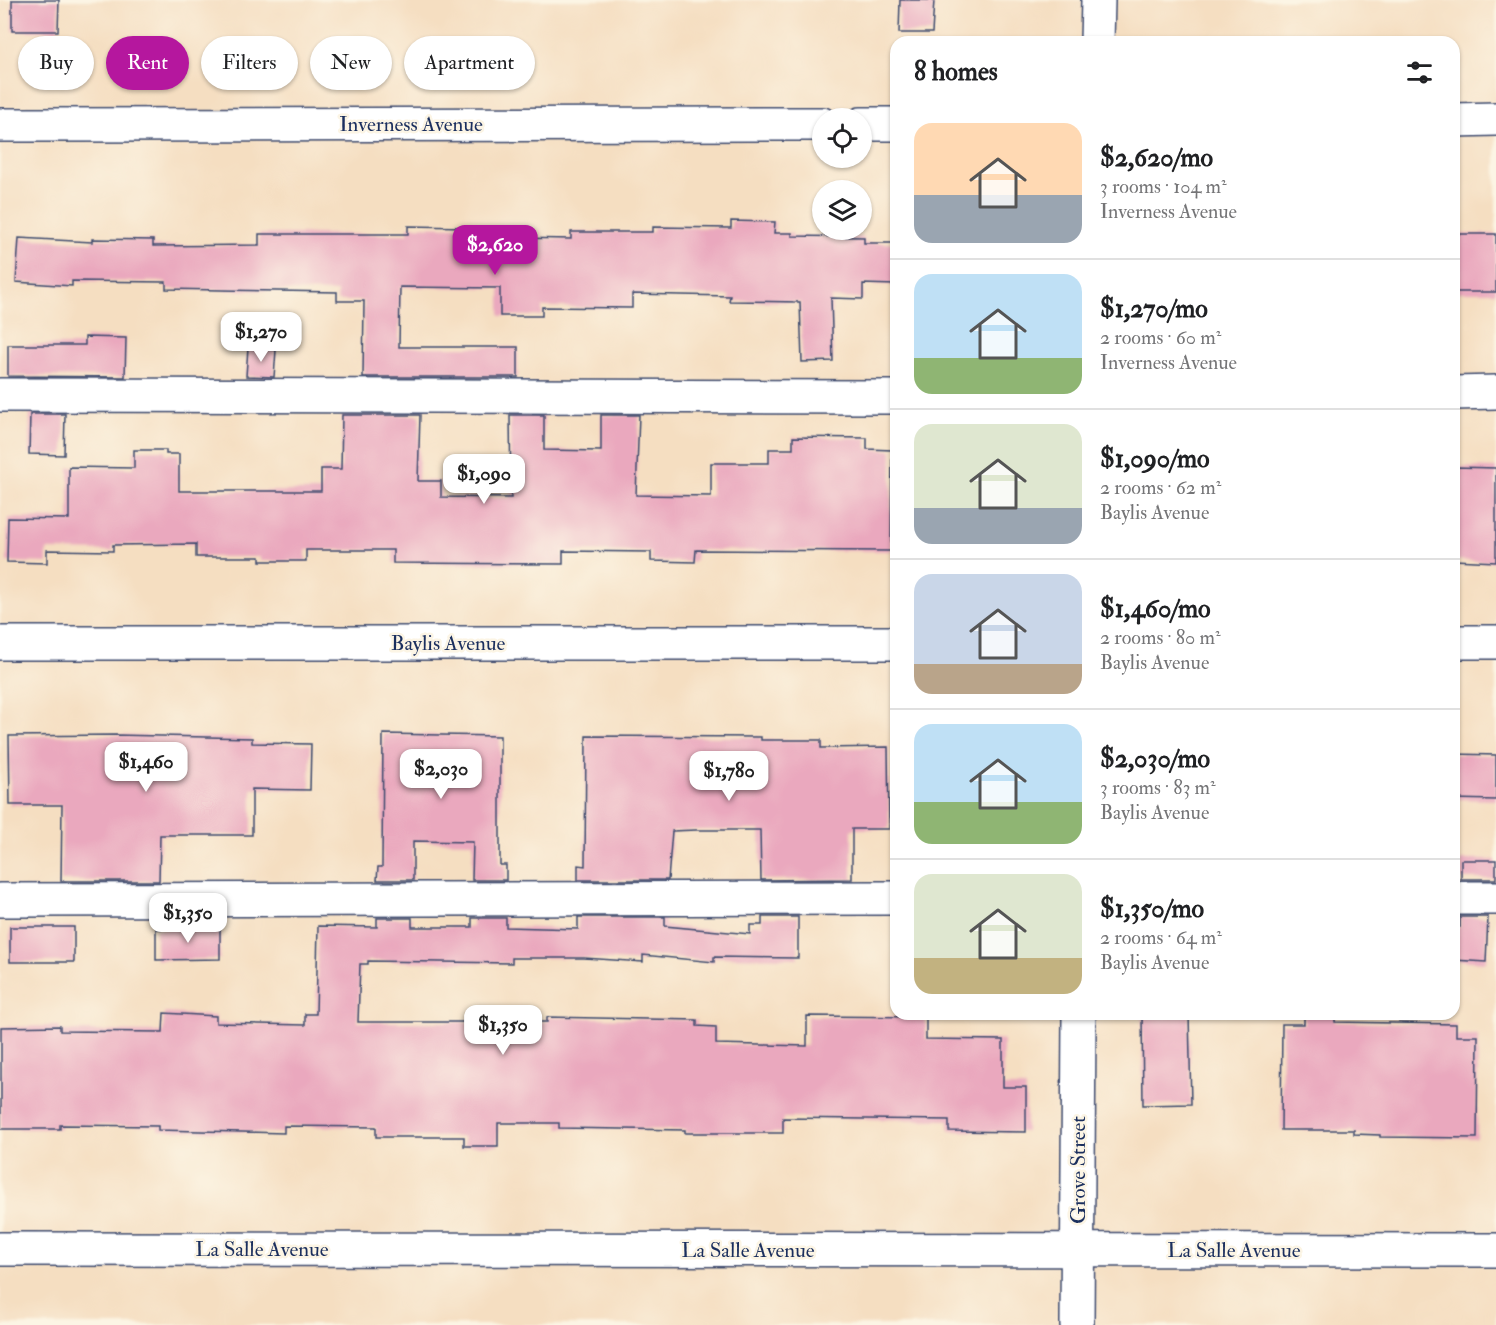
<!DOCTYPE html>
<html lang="en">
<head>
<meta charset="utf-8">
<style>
	body { margin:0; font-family:"IM FELL Double Pica",serif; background:#f6f6f6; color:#202124; height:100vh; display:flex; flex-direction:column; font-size:22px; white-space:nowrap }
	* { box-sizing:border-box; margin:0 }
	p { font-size:20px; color:#757577 }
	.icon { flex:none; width:33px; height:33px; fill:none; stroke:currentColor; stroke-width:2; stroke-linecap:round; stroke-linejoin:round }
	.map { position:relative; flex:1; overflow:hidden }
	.sheet { position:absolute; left:890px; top:36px; width:570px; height:984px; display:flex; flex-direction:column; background:#fff; border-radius:18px; box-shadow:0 2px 4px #0004 }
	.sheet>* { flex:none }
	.hud { position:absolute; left:18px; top:36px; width:570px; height:54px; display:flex; gap:12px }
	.buttons { position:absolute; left:812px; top:108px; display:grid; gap:12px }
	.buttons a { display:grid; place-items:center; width:60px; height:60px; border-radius:50%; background:#fff; box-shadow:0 2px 4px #0004; font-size:30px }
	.price { position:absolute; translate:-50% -51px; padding:0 14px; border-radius:12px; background:#fff; color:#222; font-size:20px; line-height:39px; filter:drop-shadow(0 2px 3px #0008) }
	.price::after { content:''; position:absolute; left:50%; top:36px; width:18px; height:14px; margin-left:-9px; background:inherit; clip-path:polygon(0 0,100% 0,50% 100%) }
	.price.selected { background:#b5179e; color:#fff }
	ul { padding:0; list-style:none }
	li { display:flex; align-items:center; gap:18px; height:150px; padding:0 24px }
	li+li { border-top:2px solid #e0e0e0 }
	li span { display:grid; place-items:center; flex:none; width:168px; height:120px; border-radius:18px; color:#555 }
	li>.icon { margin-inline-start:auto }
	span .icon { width:72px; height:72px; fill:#fffc; stroke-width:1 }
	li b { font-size:26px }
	h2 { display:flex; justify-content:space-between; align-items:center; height:72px; padding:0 24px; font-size:26px }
	.tag { padding:0 21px; border-radius:27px; background:#fff; box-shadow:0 2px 4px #0004; font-size:21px; line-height:54px }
	.tag.selected { background:#b5179e; color:#fff }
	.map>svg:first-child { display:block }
</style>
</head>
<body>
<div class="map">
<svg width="1496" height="1325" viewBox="0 0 1496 1325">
	<rect width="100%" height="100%" fill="#fcf5e5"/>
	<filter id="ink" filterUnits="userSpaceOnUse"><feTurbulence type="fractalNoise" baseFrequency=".0167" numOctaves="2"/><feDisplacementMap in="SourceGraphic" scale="12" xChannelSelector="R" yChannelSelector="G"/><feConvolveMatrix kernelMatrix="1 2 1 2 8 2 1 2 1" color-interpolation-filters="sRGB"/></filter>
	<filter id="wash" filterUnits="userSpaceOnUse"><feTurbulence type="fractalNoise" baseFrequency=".008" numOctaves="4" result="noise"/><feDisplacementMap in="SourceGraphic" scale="24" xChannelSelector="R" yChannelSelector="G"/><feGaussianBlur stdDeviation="1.35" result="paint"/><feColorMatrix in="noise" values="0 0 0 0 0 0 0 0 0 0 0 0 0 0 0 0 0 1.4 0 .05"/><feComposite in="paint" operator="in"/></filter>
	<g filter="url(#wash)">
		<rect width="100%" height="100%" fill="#f5dec1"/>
		<g id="blocks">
			<path fill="#eaa8be" d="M 12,0 L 59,0 L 58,31 L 12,31 Z
				M 900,0 L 934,0 L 932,33 L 899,33 Z
				M 731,221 L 775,222 L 774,233 L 792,233 L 792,236 L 864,237 L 864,243 L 896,243 L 896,285 L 863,284 L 863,299 L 831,298 L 833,361 L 802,362 L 800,302 L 729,301 L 730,296 L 632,294 L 632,308 L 542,307 L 542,316 L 500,316 L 500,288 L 400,287 L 399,347 L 518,347 L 518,377 L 363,377 L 364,301 L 337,301 L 337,292 L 166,289 L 166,282 L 72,281 L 72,286 L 16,282 L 19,238 L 92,242 L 92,239 L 153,240 L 153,246 L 259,245 L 259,234 L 408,234 L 408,226 L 467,227 L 467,237 L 571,239 L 571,232 L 653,232 L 653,227 L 731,228 Z
				M 1454,234 L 1496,234 L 1496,292 L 1454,292 Z
				M 85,337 L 126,338 L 125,377 L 8,376 L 8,345 L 85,345 Z
				M 248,348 L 276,350 L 274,377 L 246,376 Z
				M 30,414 L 65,414 L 64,455 L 29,454 Z
				M 342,415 L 420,415 L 418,481 L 441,481 L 441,497 L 511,498 L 510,415 L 544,415 L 544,450 L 601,451 L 601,415 L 639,415 L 636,495 L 711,496 L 711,463 L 769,463 L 769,449 L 793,449 L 793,437 L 867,438 L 867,449 L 892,450 L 891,551 L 696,550 L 695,562 L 651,561 L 651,552 L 563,551 L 563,564 L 393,563 L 393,550 L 306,550 L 306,561 L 260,561 L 260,557 L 196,557 L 196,544 L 113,545 L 113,551 L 47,550 L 47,563 L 7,562 L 8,518 L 69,519 L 69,467 L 134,468 L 134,450 L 166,450 L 166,454 L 179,454 L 179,491 L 321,491 L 321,469 L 341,469 Z
				M 1454,467 L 1496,468 L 1496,562 L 1454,560 Z
				M 383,734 L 500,736 L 500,865 L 506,865 L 506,880 L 472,880 L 473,842 L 413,841 L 413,880 L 377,880 L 378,867 L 382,867 Z
				M 115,735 L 252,738 L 252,743 L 311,744 L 310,790 L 252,789 L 252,835 L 160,835 L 159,881 L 61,881 L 62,805 L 10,805 L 9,736 Z
				M 586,736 L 761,737 L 761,740 L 821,740 L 821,748 L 888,747 L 889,829 L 852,829 L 852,879 L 761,880 L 760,830 L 696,830 L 672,831 L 668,880 L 578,880 L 578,865 L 585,866 Z
				M 1454,754 L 1496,755 L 1496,800 L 1454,799 Z
				M 1461,860 L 1496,860 L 1496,879 L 1461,879 Z
				M 578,917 L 665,917 L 665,926 L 750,934 L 750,925 L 762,925 L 762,917 L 798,917 L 798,958 L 714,957 L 714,962 L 643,955 L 643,962 L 584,958 L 512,958 L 512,963 L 368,961 L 368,964 L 360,964 L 358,1022 L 547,1022 L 547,1017 L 697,1020 L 697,1026 L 716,1027 L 716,1044 L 807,1046 L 807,1016 L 926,1017 L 926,1039 L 1003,1040 L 1003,1087 L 1026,1087 L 1026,1132 L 949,1131 L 949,1120 L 783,1118 L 783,1133 L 685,1133 L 685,1130 L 559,1128 L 559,1123 L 498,1123 L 498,1146 L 464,1146 L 464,1137 L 376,1137 L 376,1127 L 284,1126 L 284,1133 L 158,1130 L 158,1126 L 60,1125 L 60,1129 L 1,1129 L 1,1027 L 60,1026 L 60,1031 L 163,1032 L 164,1013 L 216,1016 L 216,1023 L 305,1025 L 305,1014 L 316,1014 L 318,926 L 377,927 L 377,918 L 412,918 L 412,927 L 472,927 L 472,918 L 506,918 L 506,927 L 578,929 Z
				M 1460,917 L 1488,917 L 1486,962 L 1454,960 L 1454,927 L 1460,927 Z
				M 10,927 L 74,927 L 74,962 L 10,962 Z
				M 220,928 L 220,959 L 156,960 L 156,929 Z
				M 1142,1014 L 1189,1014 L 1191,1104 L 1143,1105 Z
				M 1304,1014 L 1335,1014 L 1335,1022 L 1456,1024 L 1456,1036 L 1478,1036 L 1477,1138 L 1380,1137 L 1380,1135 L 1354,1134 L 1354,1130 L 1281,1130 L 1282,1024 L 1304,1024 Z"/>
		</g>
	</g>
	<g filter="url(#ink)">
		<use href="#blocks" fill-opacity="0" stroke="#3c496d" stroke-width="1.5"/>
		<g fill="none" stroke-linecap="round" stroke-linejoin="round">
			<g stroke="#3c496d" stroke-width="36">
				<path id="minor" d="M 1097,42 L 1098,0
					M 1454,120 L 1496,119
					M 861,124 L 896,124
					M 0,125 L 822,124
					M 1454,393 L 1496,392
					M 0,395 L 896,397
					M 1454,642 L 1496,642
					M 0,643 L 896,643
					M 1454,898 L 1496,898
					M 0,900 L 896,898
					M 0,1249 L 1496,1250
					M 1077,1325 L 1079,1014"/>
			</g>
			<use href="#minor" stroke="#fff" stroke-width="33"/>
		</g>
	</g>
	<g text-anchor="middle" stroke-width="5" stroke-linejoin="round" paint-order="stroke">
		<g font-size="21" fill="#1b2f5e" stroke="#fcf5e5">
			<text x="411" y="131">Inverness Avenue</text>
			<text x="448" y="650">Baylis Avenue</text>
			<text transform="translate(1078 1170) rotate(-90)" y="7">Grove Street</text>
			<text x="262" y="1256">La Salle Avenue</text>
			<text x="748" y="1257">La Salle Avenue</text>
			<text x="1234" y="1257">La Salle Avenue</text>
		</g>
	</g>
</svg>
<div class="buttons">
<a><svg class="icon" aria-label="locate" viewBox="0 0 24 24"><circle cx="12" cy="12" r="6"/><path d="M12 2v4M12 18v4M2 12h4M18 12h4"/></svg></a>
<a><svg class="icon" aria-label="layers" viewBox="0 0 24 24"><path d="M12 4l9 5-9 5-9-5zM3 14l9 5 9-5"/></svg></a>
</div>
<b class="price selected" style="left:495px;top:276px">$2,620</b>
<b class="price" style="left:261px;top:363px">$1,270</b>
<b class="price" style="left:484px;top:505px">$1,090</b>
<b class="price" style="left:146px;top:793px">$1,460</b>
<b class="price" style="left:441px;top:800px">$2,030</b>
<b class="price" style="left:729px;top:802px">$1,780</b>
<b class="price" style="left:188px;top:944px">$1,350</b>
<b class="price" style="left:503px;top:1056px">$1,350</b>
<div class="hud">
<a class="tag">Buy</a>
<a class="tag selected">Rent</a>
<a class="tag">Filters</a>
<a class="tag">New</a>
<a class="tag">Apartment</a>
</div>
<section class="sheet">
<h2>8 homes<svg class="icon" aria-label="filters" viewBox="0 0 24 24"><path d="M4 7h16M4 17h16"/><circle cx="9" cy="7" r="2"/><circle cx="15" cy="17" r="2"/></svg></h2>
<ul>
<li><span style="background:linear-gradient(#ffd9b3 60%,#9aa5b1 0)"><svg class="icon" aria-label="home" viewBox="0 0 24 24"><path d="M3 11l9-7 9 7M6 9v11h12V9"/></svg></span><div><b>$2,620/mo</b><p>3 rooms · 104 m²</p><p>Inverness Avenue</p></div></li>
<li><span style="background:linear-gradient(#bfe0f5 70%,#8fb573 0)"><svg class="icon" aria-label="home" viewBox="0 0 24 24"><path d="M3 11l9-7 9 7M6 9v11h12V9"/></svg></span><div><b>$1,270/mo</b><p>2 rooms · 60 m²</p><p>Inverness Avenue</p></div></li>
<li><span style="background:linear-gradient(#dfe7d0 70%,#9aa5b1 0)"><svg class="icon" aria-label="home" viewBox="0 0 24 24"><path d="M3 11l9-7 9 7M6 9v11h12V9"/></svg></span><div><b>$1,090/mo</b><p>2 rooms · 62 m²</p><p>Baylis Avenue</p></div></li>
<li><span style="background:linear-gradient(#c9d6e8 75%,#b9a48a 0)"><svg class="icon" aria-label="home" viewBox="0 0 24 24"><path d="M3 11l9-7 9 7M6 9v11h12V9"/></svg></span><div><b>$1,460/mo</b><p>2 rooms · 80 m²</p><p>Baylis Avenue</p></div></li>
<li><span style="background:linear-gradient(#bfe0f5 65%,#8fb573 0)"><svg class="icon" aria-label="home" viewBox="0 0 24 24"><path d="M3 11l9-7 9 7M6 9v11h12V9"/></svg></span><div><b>$2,030/mo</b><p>3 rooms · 83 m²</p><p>Baylis Avenue</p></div></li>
<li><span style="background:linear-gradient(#dfe7d0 70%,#c2b280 0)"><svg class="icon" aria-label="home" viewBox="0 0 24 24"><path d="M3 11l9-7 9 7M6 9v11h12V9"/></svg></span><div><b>$1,350/mo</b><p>2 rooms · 64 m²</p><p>Baylis Avenue</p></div></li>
</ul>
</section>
</div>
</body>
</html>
